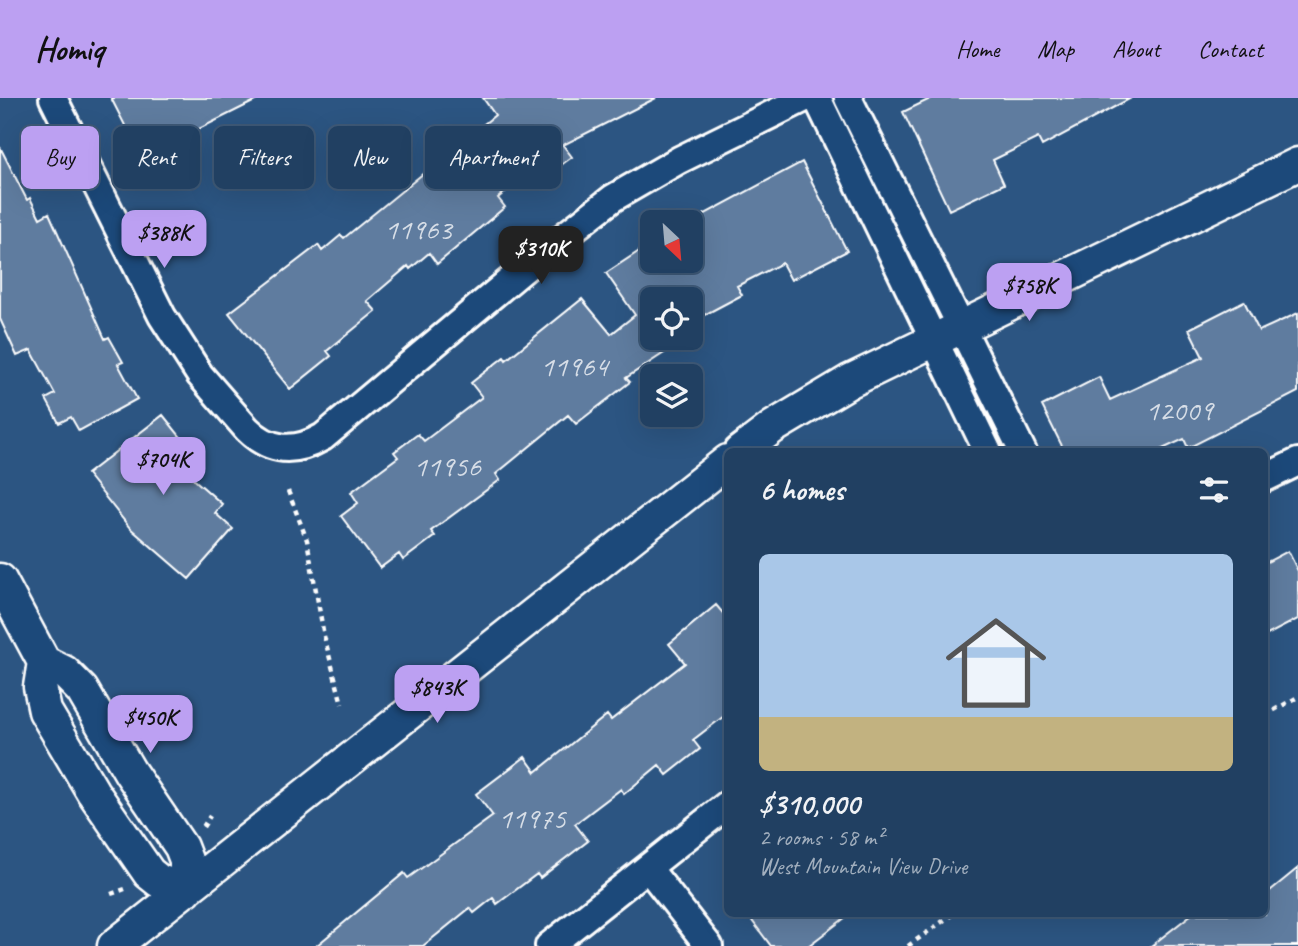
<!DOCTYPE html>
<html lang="en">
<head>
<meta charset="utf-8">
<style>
	body { margin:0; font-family:Caveat,sans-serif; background:#294768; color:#f1f3f6; height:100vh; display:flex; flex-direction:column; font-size:26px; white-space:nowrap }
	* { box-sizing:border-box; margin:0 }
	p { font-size:23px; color:#a2afbe }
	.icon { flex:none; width:38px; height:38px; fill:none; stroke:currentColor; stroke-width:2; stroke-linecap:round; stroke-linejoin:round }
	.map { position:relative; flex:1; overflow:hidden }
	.side { position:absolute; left:724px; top:350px; width:544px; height:469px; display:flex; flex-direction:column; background:#214062; border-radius:10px; box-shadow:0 7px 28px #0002,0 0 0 2px #3e5977 }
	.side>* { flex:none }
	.banner { position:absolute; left:21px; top:28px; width:598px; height:63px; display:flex; gap:14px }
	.needle { width:46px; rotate:154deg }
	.controls { position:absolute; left:640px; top:112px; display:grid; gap:14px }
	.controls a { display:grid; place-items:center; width:63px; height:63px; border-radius:10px; background:#214062; box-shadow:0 7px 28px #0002,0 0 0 2px #3e5977; font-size:35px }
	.price { position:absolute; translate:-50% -60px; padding:0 16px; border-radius:14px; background:#bca0f2; color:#111; font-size:23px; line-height:46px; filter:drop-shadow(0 2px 4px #0008) }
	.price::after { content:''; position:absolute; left:50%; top:42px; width:21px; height:16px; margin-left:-10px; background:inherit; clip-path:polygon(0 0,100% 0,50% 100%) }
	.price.active { background:#222; color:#fff }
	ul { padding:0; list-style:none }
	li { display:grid; align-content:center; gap:14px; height:371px; padding:0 35px }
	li+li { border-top:2px solid #3e5977 }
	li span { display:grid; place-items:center; height:217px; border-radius:10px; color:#555 }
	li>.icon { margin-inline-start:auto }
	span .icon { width:126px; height:126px; fill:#fffc; stroke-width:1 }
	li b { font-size:30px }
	h2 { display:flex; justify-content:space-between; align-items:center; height:84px; padding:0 35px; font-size:30px }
	.chip { padding:0 24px; border-radius:10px; background:#214062; box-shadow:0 7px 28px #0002,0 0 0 2px #3e5977; font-size:24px; line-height:63px }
	.chip.active { background:#bca0f2; color:#111 }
	header { display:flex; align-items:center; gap:42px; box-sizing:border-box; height:98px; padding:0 35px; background:#bca0f2; color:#111 }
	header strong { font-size:33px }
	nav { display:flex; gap:38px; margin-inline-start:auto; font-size:24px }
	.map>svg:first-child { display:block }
</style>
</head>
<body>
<header>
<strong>Homiq</strong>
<nav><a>Home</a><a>Map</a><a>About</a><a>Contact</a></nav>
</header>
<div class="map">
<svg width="1298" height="848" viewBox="0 0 1298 848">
	<rect width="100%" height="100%" fill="#2c5582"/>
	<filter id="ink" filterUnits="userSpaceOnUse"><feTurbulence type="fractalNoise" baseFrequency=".0143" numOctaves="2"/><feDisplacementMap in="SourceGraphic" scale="14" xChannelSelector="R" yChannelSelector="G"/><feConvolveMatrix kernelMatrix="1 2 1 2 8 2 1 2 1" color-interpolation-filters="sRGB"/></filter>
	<g filter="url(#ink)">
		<path fill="#5e7c9f" stroke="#fff" stroke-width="2" d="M 111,0 L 261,0 L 173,44 L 169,35 L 137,51 Z
			M 483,0 L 656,0 L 563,47 L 572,59 L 540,82 L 533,71 L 498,100 L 505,109 L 437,166 L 429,155 L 410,171 L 408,168 L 367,203 L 376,213 L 327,253 L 331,258 L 290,291 L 229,215 L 318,147 L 322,153 L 341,137 L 344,140 L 495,17 Z
			M 932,0 L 1131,0 L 1042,48 L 1038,40 L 993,62 L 1004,86 L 949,112 L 903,14 Z
			M 0,49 L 27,102 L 30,100 L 40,120 L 49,115 L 105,241 L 109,239 L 123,264 L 118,266 L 137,301 L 79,333 L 71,319 L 59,325 L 46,301 L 55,296 L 31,252 L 17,258 L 0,221 Z
			M 802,64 L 847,153 L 791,182 L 782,165 L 737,188 L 742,197 L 691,224 L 691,201 L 653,201 L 653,240 L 684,242 L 626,280 L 630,284 L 576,326 L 568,317 L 496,376 L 500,382 L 431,433 L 435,438 L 403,462 L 399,456 L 380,470 L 341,418 L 358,405 L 351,394 L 398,359 L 394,354 L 418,336 L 424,343 L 482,299 L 471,285 L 504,259 L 506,262 L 582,201 L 611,236 L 635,217 L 606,175 L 653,144 L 653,163 L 691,163 L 690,124 Z
			M 1244,203 L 1259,233 L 1298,215 L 1298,294 L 1188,350 L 1184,341 L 1156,354 L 1065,354 L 1042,308 L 1099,279 L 1110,302 L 1203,259 L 1189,231 Z
			M 163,317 L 196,358 L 181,370 L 222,406 L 215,415 L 233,431 L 189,481 L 130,430 L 87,376 Z
			M 1288,453 L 1298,473 L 1298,521 L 1265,538 L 1265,465 Z
			M 716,507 L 728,521 L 728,615 L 693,642 L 700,651 L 667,677 L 659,667 L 624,696 L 621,691 L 575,726 L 588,743 L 540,780 L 537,776 L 497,806 L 493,800 L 474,815 L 470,810 L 423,848 L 316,848 L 404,775 L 408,780 L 493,718 L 476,696 L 525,659 L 536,674 L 607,617 L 611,622 L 685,565 L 669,546 Z
			M 1298,770 L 1298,848 L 1151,848 L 1192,816 L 1265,816 L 1265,797 Z
			M 747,816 L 850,816 L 808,848 L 771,848 Z"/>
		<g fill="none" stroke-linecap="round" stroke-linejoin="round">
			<g stroke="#fff" stroke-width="32">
				<path id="minor" d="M 53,0 L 162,218 L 200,277 L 247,331 C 270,354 295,355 323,339 L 549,150 L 613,100 L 679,62 L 805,0
					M 817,0 L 988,354
					M 848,0 L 1023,354
					M 1265,380 L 1298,364
					M 648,770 L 709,848
					M 549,848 L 728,706"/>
			</g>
			<g stroke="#fff" stroke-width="37">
				<path id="tertiary" d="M 740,354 L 773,329 L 850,283 L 1298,66
					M 0,482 L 44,564 L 64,574 L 82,592 L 130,674 L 181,749 L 186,762 L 186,792 L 159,783 L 149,775 L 93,694 L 45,613 L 40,589 L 44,564
					M 114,848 L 728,363"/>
			</g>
			<path stroke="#fff" stroke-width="4.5" stroke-dasharray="5 5" stroke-linecap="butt" d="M 288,393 L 307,442 L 324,538 L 342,606
				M 1265,617 L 1298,599
				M 203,729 L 210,718
				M 111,796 L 125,791
				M 908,848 L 953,816"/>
			<use href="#minor" stroke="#1f4a7a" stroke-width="26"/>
			<use href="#tertiary" stroke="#1f4a7a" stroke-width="32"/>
		</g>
	</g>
	<g text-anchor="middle" stroke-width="5" stroke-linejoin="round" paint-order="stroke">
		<g font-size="30" fill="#d7dee7">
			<text x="418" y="141">11963</text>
			<text x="574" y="278">11964</text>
			<text x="1179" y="322">12009</text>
			<text x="447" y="378">11956</text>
			<text x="532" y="730">11975</text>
		</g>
	</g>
</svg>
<div class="controls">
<a><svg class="needle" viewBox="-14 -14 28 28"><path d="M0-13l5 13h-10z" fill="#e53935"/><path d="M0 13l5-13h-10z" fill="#a2afbe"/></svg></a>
<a><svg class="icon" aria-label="locate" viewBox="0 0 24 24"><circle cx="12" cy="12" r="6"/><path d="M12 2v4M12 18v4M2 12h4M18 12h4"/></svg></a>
<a><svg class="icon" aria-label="layers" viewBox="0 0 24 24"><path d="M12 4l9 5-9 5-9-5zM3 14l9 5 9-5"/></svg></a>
</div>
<b class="price" style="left:164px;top:172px">$388K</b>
<b class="price active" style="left:541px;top:188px">$310K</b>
<b class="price" style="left:1029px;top:225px">$758K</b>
<b class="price" style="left:163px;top:399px">$704K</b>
<b class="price" style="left:437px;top:627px">$843K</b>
<b class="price" style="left:150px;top:657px">$450K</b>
<div class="banner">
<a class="chip active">Buy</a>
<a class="chip">Rent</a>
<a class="chip">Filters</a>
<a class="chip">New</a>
<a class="chip">Apartment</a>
</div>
<section class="side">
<h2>6 homes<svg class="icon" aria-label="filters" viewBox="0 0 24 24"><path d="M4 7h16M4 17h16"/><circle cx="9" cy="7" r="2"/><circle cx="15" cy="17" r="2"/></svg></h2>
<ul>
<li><span style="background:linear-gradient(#a9c7e8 75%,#c2b280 0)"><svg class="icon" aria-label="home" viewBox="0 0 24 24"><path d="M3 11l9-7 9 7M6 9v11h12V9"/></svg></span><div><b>$310,000</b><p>2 rooms · 58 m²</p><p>West Mountain View Drive</p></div></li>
</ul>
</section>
</div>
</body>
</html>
